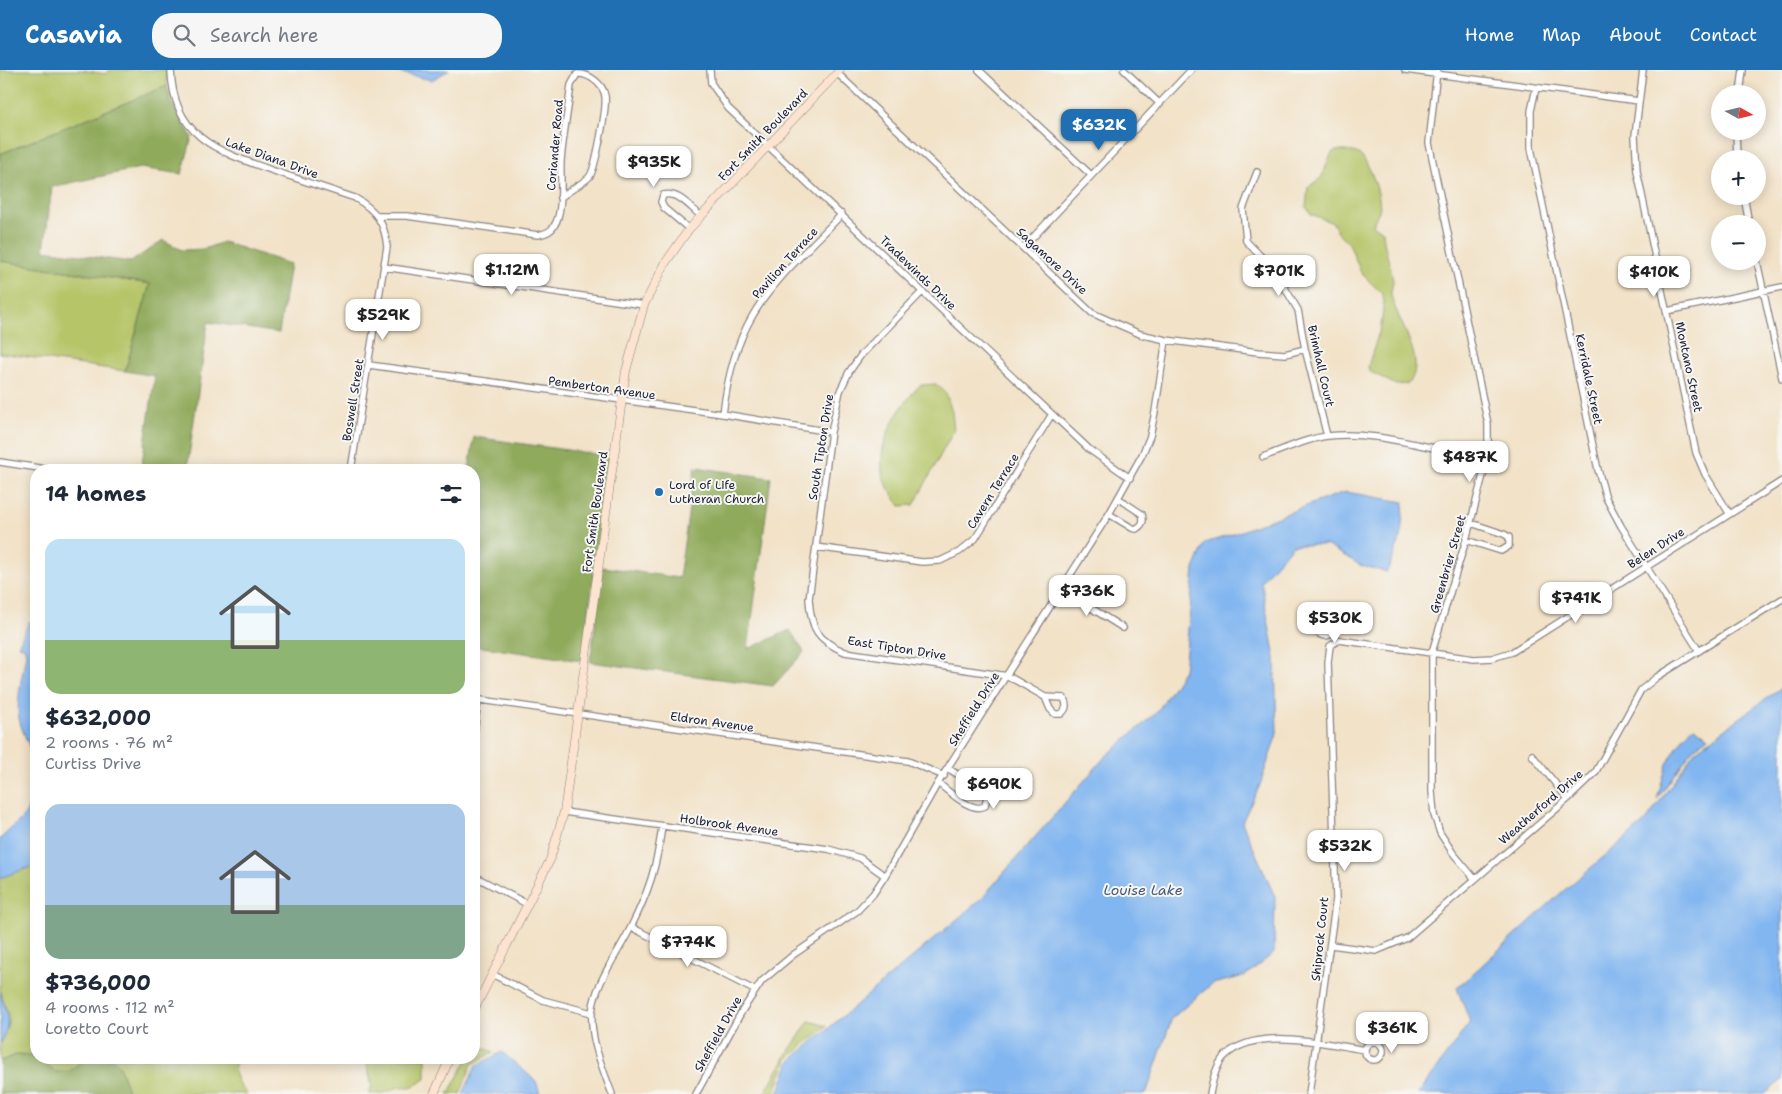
<!DOCTYPE html>
<html lang="en">
<head>
<meta charset="utf-8">
<style>
	body { margin:0; font-family:"Shantell Sans",sans-serif; background:#f6f6f7; color:#1f2937; height:100vh; display:flex; flex-direction:column; font-size:19px; white-space:nowrap }
	* { box-sizing:border-box; margin:0 }
	p { font-size:16px; color:#747a83 }
	.icon { flex:none; width:28px; height:28px; fill:none; stroke:currentColor; stroke-width:2; stroke-linecap:round; stroke-linejoin:round }
	.map { position:relative; flex:1; overflow:hidden }
	.panel { position:absolute; left:30px; top:394px; width:450px; height:600px; display:flex; flex-direction:column; background:#fff; border-radius:20px; box-shadow:0 2px 12px #0003 }
	.panel>* { flex:none }
	.needle { width:32px; rotate:98deg }
	.controls { position:absolute; left:1711px; top:15px; display:grid; gap:10px }
	.controls a { display:grid; place-items:center; width:55px; height:55px; border-radius:50%; background:#fff; box-shadow:0 2px 12px #0003; font-size:25px }
	.price { position:absolute; translate:-50% -42px; padding:0 11px; border-radius:10px; background:#fff; color:#222; font-size:16px; line-height:32px; filter:drop-shadow(0 1px 2px #0008) }
	.price::after { content:''; position:absolute; left:50%; top:30px; width:15px; height:11px; margin-left:-8px; background:inherit; clip-path:polygon(0 0,100% 0,50% 100%) }
	.price.active { background:#1f6fb2; color:#fff }
	ul { padding:0; list-style:none }
	li { display:grid; align-content:center; gap:10px; height:265px; padding:0 15px }
	li span { display:grid; place-items:center; height:155px; border-radius:15px; color:#555 }
	li>.icon { margin-inline-start:auto }
	span .icon { width:90px; height:90px; fill:#fffc; stroke-width:1 }
	li b { font-size:21px }
	h2 { display:flex; justify-content:space-between; align-items:center; height:60px; padding:0 15px; font-size:21px }
	header { display:flex; align-items:center; gap:30px; box-sizing:border-box; height:70px; padding:0 25px; background:#1f6fb2; color:#fff }
	header strong { font-size:24px }
	nav { display:flex; gap:28px; margin-inline-start:auto; font-size:18px }
	.search { width:350px; height:45px; background:#f6f6f7; display:flex; align-items:center; gap:12px; box-sizing:border-box; padding:0 18px; border-radius:20px; color:#747a83; font-size:19px }
	.map>svg:first-child { display:block }
</style>
</head>
<body>
<header>
<strong>Casavia</strong>
<div class="search"><svg class="icon" aria-label="search" viewBox="0 0 24 24"><circle cx="10" cy="10" r="6"/><path d="M15 15l6 6"/></svg>Search here</div>
<nav><a>Home</a><a>Map</a><a>About</a><a>Contact</a></nav>
</header>
<div class="map">
<svg width="1782" height="1024" viewBox="0 0 1782 1024">
	<rect width="100%" height="100%" fill="#f6f6f2"/>
	<filter id="ink" filterUnits="userSpaceOnUse"><feTurbulence type="fractalNoise" baseFrequency=".02" numOctaves="2"/><feDisplacementMap in="SourceGraphic" scale="10" xChannelSelector="R" yChannelSelector="G"/><feConvolveMatrix kernelMatrix="1 2 1 2 8 2 1 2 1" color-interpolation-filters="sRGB"/></filter>
	<filter id="wash" filterUnits="userSpaceOnUse"><feTurbulence type="fractalNoise" baseFrequency=".0096" numOctaves="4" result="noise"/><feDisplacementMap in="SourceGraphic" scale="20" xChannelSelector="R" yChannelSelector="G"/><feGaussianBlur stdDeviation="1.12" result="paint"/><feColorMatrix in="noise" values="0 0 0 0 0 0 0 0 0 0 0 0 0 0 0 0 0 1.4 0 .05"/><feComposite in="paint" operator="in"/></filter>
	<g filter="url(#wash)">
		<rect width="100%" height="100%" fill="#f2e2c7"/>
		<path fill="#b5c568" stroke="#6c7452" d="M 0,0 L 82,0 L 105,4 L 110,0 L 167,0 L 167,16 L 0,84 Z
			M 1335,81 C 1343,81 1355,80 1361,86 C 1370,94 1383,130 1379,141 C 1378,146 1374,149 1373,155 L 1383,161 C 1384,181 1391,194 1393,211 C 1393,215 1391,219 1391,223 C 1394,248 1430,291 1408,314 L 1396,315 L 1369,301 L 1368,296 L 1381,256 L 1384,231 L 1382,224 L 1361,203 L 1349,173 L 1338,163 L 1333,153 L 1311,144 L 1306,137 L 1308,117 L 1321,108 L 1331,84 Z
			M 0,191 L 150,214 L 125,301 L 0,283 Z
			M 936,314 L 946,323 L 952,342 L 954,360 L 914,435 L 900,436 C 894,427 884,414 882,402 C 878,369 899,337 920,315 Z
			M 36,795 L 36,985 L 19,984 L 0,991 L 0,974 L 8,953 L 8,944 L 0,922 L 0,808 Z
			M 809,951 L 827,956 L 787,989 L 774,1024 L 764,1024 L 787,984 Z
			M 484,978 L 494,982 L 472,994 L 460,1024 L 448,1024 L 468,988 L 474,988 L 474,982 Z
			M 41,988 L 85,988 L 70,1001 L 55,1002 Z
			M 112,988 L 245,988 L 237,988 C 231,1003 237,1014 247,1024 L 129,1024 L 119,995 Z
			M 365,988 L 426,988 L 426,1009 L 412,1017 L 399,1017 L 382,1024 L 368,1024 L 372,1016 Z"/>
		<path fill="#90aa5c" stroke="#59664c" d="M 167,16 L 172,34 L 192,67 L 182,104 L 140,98 L 52,117 L 44,180 L 131,192 L 163,170 L 182,180 L 204,179 L 223,172 L 290,194 L 279,263 L 208,252 L 187,400 L 141,400 L 155,306 L 125,301 L 150,214 L 0,191 L 0,84 Z
			M 474,367 L 610,386 L 582,591 L 474,576 L 474,400 L 469,400 Z
			M 695,397 L 771,408 L 748,579 L 790,560 L 804,582 L 773,616 L 590,592 L 603,497 L 679,508 Z
			M 19,984 L 41,988 L 55,1002 L 70,1001 L 85,988 L 112,988 L 119,995 L 129,1024 L 0,1024 L 0,991 Z"/>
		<path fill="#82b6f0" stroke="#526c96" d="M 388,0 L 449,0 L 432,10 Z
			M 1346,422 L 1404,432 L 1401,467 L 1387,502 L 1362,496 L 1326,475 L 1293,475 L 1261,511 L 1275,588 L 1277,664 L 1260,715 L 1242,752 L 1275,827 L 1274,883 L 1245,906 L 1212,914 L 1172,948 L 1146,1024 L 778,1024 L 790,991 L 981,829 L 1104,688 L 1157,642 L 1184,600 L 1194,499 L 1205,473 C 1253,459 1298,437 1346,422 Z
			M 36,551 L 36,795 L 0,808 L 0,769 C 5,764 22,749 25,745 C 34,730 37,702 32,685 C 29,673 21,660 19,648 C 16,627 23,605 26,583 L 24,577 L 18,576 L 29,552 Z
			M 1782,617 L 1782,1010 L 1765,1024 L 1418,1024 L 1470,952 L 1457,918 L 1561,823 L 1646,751 L 1695,681 Z
			M 1694,657 L 1709,667 L 1693,679 L 1657,729 L 1667,694 L 1684,666 Z
			M 0,922 C 7,945 12,951 0,974 Z
			M 502,982 L 536,1011 L 540,1024 L 463,1024 L 476,996 Z"/>
	</g>
	<g filter="url(#ink)">
		<g fill="none" stroke-linecap="round" stroke-linejoin="round">
			<g stroke="#8a8281" stroke-width="8">
				<path id="street" d="M 171,0 C 173,68 219,82 274,101 C 301,110 328,119 355,128 C 376,140 385,153 387,177 L 351,400
					M 710,0 L 711,13 L 728,38 L 1090,380 L 1130,408
					M 979,0 L 1091,105
					M 1124,0 L 1160,34
					M 1405,0 L 1639,31
					M 1437,0 L 1429,73 L 1488,354 L 1488,386 L 1466,470 L 1432,582 L 1432,721 L 1434,745 L 1440,763 L 1453,783 L 1474,808
					M 1643,0 L 1635,66 L 1637,101 L 1696,383 L 1705,404 L 1729,443
					M 837,3 L 1092,243 L 1140,264 L 1166,270 L 1258,282 L 1285,284 L 1305,279
					M 1536,18 L 1531,41 L 1531,78 L 1598,400 L 1606,428 L 1621,456 L 1699,581
					M 1740,24 L 1743,0
					M 1736,61 L 1737,89
					M 1257,102 L 1243,139 L 1246,171 L 1275,201 L 1298,240 L 1305,279 L 1327,366
					M 1744,126 L 1749,154
					M 378,146 L 407,146 L 538,165 C 544,164 551,162 554,156 C 564,142 560,108 561,91 C 563,66 568,40 571,15 L 577,4 C 589,3 603,14 605,26 C 607,37 596,96 590,106 C 587,111 568,121 560,128
					M 689,159 L 664,138 L 661,132 L 663,125 C 678,121 690,137 701,146
					M 1023,178 L 1191,0
					M 1757,191 L 1782,308
					M 384,197 L 644,235
					M 922,222 L 861,285 L 849,302 L 840,321 L 831,362 L 809,529 C 811,559 817,570 845,582 L 1008,606 L 1045,627 L 1050,639 L 1055,644 L 1061,644 C 1067,639 1067,635 1064,628 L 1045,627
					M 1667,241 L 1782,217
					M 369,295 L 723,344 L 831,362
					M 723,344 C 727,310 735,275 753,245 C 773,210 814,174 842,144
					M 1263,387 C 1283,380 1307,368 1328,366 C 1382,360 1435,383 1488,386
					M 0,392 L 52,400
					M 1109,444 L 1132,458 L 1136,459 C 1143,455 1144,451 1142,444 L 1118,428
					M 1466,470 L 1501,481 L 1509,476 L 1509,467 L 1504,464 L 1471,453
					M 816,477 L 922,492 L 940,491 L 959,482 L 975,469 L 1052,344
					M 1061,519 L 1123,558
					M1316 557a9 9 0 1 1 18 0a9 9 0 1 1-18 0Z
					M 474,629 L 908,691 L 944,706
					M 474,663 L 478,630
					M 1532,685 L 1568,729
					M 938,713 C 950,722 971,743 985,736 L 987,726 L 984,721 L 949,699
					M 564,742 L 828,779 L 860,788 L 885,806
					M 474,806 L 527,834
					M 631,857 L 754,920
					M 1331,875 L 1376,881 L 1407,868 L 1568,729 L 1595,703 L 1641,620 L 1657,607 L 1782,529
					M 492,904 L 543,930 L 592,943
					M1365 981a9 9 0 1 1 18 0a9 9 0 1 1-18 0Z
					M 612,1024 C 603,999 590,970 592,943 C 595,912 618,884 631,857 C 649,821 657,796 662,756
					M 696,1024 L 742,941 L 762,911 L 793,885 L 857,841 L 873,824 L 885,806 L 938,713 L 1109,444 L 1142,385 L 1150,366 L 1155,342 L 1166,270
					M 1210,1024 C 1212,1012 1215,998 1223,988 C 1254,954 1326,974 1365,980
					M 1309,1024 L 1336,829 L 1328,592 L 1330,576 L 1339,570 L 1474,589 L 1492,588 L 1512,582 L 1782,411"/>
			</g>
			<g stroke="#8a8281" stroke-width="9">
				<path id="secondary" d="M 474,940 L 550,790 L 564,742 L 626,301 L 644,235 L 666,192 L 689,159 L 840,0
					M 434,1024 L 450,988"/>
			</g>
			<use href="#street" stroke="#fff" stroke-width="5.5"/>
			<use href="#secondary" stroke="#fde4d1" stroke-width="8"/>
		</g>
	</g>
	<circle fill="#1f6fb2" stroke="#f6f6f2" stroke-width="2" cx="659" cy="422" r="5"/>
	<g text-anchor="middle" stroke-width="4" stroke-linejoin="round" paint-order="stroke">
		<g font-size="12" fill="#22223b" stroke="#f6f6f2">
			<text transform="translate(763 65) rotate(-46)" y="4">Fort Smith Boulevard</text>
			<text transform="translate(555 75) rotate(-85)" y="4">Coriander Road</text>
			<text transform="translate(272 88) rotate(20)" y="4">Lake Diana Drive</text>
			<text transform="translate(1052 191) rotate(43)" y="4">Sagamore Drive</text>
			<text transform="translate(785 193) rotate(-48)" y="4">Pavilion Terrace</text>
			<text transform="translate(918 203) rotate(44)" y="4">Tradewinds Drive</text>
			<text transform="translate(1321 296) rotate(77)" y="4">Brimhall Court</text>
			<text transform="translate(1689 297) rotate(78)" y="4">Montano Street</text>
			<text transform="translate(1589 309) rotate(78)" y="4">Kerridale Street</text>
			<text transform="translate(602 318) rotate(8)" y="4">Pemberton Avenue</text>
			<text transform="translate(353 330) rotate(-81)" y="4">Boswell Street</text>
			<text transform="translate(821 377) rotate(-81)" y="4">South Tipton Drive</text>
			<text transform="translate(993 421) rotate(-58)" y="4">Cavern Terrace</text>
			<text transform="translate(595 442) rotate(-82)" y="4">Fort Smith Boulevard</text>
			<text transform="translate(1656 478) rotate(-33)" y="4">Belen Drive</text>
			<text transform="translate(1448 494) rotate(-74)" y="4">Greenbrier Street</text>
			<text transform="translate(897 578) rotate(9)" y="4">East Tipton Drive</text>
			<text transform="translate(974 639) rotate(-58)" y="4">Sheffield Drive</text>
			<text transform="translate(712 652) rotate(8)" y="4">Eldron Avenue</text>
			<text transform="translate(1541 737) rotate(-41)" y="4">Weatherford Drive</text>
			<text transform="translate(729 755) rotate(8)" y="4">Holbrook Avenue</text>
			<text transform="translate(1320 869) rotate(-84)" y="4">Shiprock Court</text>
			<text transform="translate(718 964) rotate(-61)" y="4">Sheffield Drive</text>
		</g>
		<g font-size="12" fill="#22223b" stroke="#f6f6f2" text-anchor="start">
			<text x="669" y="419">Lord of Life<tspan x="669" dy="14">Lutheran Church</tspan></text>
		</g>
		<g font-size="14" font-style="italic" fill="#44567a" stroke="#f6f6f2">
			<text x="1143" y="825">Louise Lake</text>
		</g>
	</g>
</svg>
<div class="controls">
<a><svg class="needle" viewBox="-14 -14 28 28"><path d="M0-13l5 13h-10z" fill="#e53935"/><path d="M0 13l5-13h-10z" fill="#747a83"/></svg></a>
<a>+</a>
<a>−</a>
</div>
<b class="price active" style="left:1099px;top:81px">$632K</b>
<b class="price" style="left:654px;top:118px">$935K</b>
<b class="price" style="left:512px;top:226px">$1.12M</b>
<b class="price" style="left:1279px;top:227px">$701K</b>
<b class="price" style="left:1654px;top:228px">$410K</b>
<b class="price" style="left:383px;top:271px">$529K</b>
<b class="price" style="left:1470px;top:413px">$487K</b>
<b class="price" style="left:1087px;top:547px">$736K</b>
<b class="price" style="left:1576px;top:554px">$741K</b>
<b class="price" style="left:1335px;top:574px">$530K</b>
<b class="price" style="left:994px;top:740px">$690K</b>
<b class="price" style="left:1345px;top:802px">$532K</b>
<b class="price" style="left:688px;top:898px">$774K</b>
<b class="price" style="left:1392px;top:984px">$361K</b>
<section class="panel">
<h2>14 homes<svg class="icon" aria-label="filters" viewBox="0 0 24 24"><path d="M4 7h16M4 17h16"/><circle cx="9" cy="7" r="2"/><circle cx="15" cy="17" r="2"/></svg></h2>
<ul>
<li><span style="background:linear-gradient(#bfe0f5 65%,#8fb573 0)"><svg class="icon" aria-label="home" viewBox="0 0 24 24"><path d="M3 11l9-7 9 7M6 9v11h12V9"/></svg></span><div><b>$632,000</b><p>2 rooms · 76 m²</p><p>Curtiss Drive</p></div></li>
<li><span style="background:linear-gradient(#a9c7e8 65%,#7fa58c 0)"><svg class="icon" aria-label="home" viewBox="0 0 24 24"><path d="M3 11l9-7 9 7M6 9v11h12V9"/></svg></span><div><b>$736,000</b><p>4 rooms · 112 m²</p><p>Loretto Court</p></div></li>
</ul>
</section>
</div>
</body>
</html>
